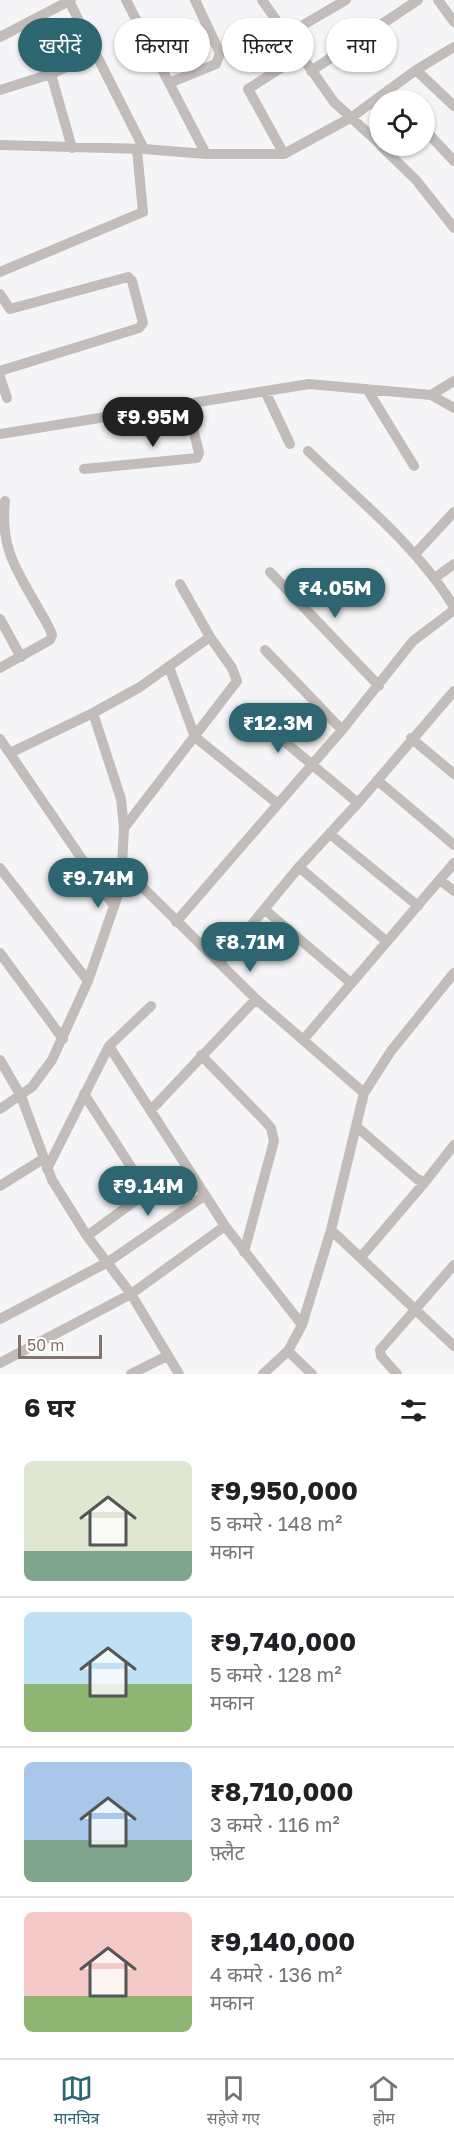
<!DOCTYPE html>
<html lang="hi">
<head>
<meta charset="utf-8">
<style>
	body { margin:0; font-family:"Golos Text","Noto Sans Devanagari",sans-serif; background:#f6f6f6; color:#202124; height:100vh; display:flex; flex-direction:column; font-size:22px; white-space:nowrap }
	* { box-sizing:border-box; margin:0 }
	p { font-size:20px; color:#757577 }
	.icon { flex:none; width:33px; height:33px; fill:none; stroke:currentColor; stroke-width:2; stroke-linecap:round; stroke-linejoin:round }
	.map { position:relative; height:1374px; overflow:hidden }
	.drawer { display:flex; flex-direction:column; background:#fff; flex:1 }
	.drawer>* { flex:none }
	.guide { position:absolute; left:18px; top:18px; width:418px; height:54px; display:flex; gap:12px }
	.tools { position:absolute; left:369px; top:90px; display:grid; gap:12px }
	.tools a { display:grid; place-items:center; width:66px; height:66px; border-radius:50%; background:#fff; box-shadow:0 2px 4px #0004; font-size:30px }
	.scale { position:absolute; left:18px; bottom:15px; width:84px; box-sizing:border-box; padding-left:6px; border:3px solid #83736a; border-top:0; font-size:16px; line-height:21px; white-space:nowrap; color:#83736a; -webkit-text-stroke:4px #fff; paint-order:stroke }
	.price { position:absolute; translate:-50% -51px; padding:0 14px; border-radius:21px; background:#2d6571; color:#fff; font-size:20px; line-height:39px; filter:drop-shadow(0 2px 3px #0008) }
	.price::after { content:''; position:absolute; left:50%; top:36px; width:18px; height:14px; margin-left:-9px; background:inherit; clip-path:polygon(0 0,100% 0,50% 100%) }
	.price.on { background:#222; color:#fff }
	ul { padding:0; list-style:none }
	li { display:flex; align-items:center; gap:18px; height:150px; padding:0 24px }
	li+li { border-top:2px solid #e0e0e0 }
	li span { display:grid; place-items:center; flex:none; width:168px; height:120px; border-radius:9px; color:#555 }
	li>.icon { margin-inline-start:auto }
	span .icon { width:72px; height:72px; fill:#fffc; stroke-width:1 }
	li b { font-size:26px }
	h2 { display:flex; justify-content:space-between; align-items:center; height:72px; padding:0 24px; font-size:26px }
	.chip { padding:0 21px; border-radius:27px; background:#fff; box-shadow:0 2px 4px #0004; font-size:21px; line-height:54px }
	.chip.on { background:#2d6571; color:#fff }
	.dock { display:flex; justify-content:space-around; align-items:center; height:84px; border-top:2px solid #e0e0e0; background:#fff; font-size:16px; color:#757577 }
	.dock a { display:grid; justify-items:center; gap:3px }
	.dock .on { color:#2d6571 }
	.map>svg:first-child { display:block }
</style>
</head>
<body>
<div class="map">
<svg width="454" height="1374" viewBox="0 0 454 1374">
	<rect width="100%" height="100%" fill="#f5f5f7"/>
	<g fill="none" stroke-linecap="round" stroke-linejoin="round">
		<path stroke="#c2bdba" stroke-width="10" d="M 126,0 L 206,154
			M 262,0 L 334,102 L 380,144
			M 438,0 L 454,22
			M 69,1 L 144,149
			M 286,35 L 346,0
			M 0,37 L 71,0
			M 416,70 L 454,106
			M 311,71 L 418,0
			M 51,74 L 72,148
			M 169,83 L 216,64 L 220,53 L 195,0
			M 0,90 L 51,74 L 95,55
			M 388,90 L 398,100
			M 424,129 L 454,161
			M 0,145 L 144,149 L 206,154 L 284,154 L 352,117 L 416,70 L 454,47
			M 381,146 L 416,180 L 454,228
			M 284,154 L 248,89 L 300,56
			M 0,272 L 143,212 L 137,150
			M 0,294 L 10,309 L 128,277 L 132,281 L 143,323 L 139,328 L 0,371
			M 0,377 L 7,398
			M 367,389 L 414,466
			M 265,391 L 290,444
			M 431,395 L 454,381
			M 0,434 L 309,384 L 431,395 L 454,408
			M 308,451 C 359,500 417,546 454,607
			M 84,469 L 197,458 L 199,453 L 187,403
			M 415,554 L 454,512
			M 270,572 L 379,686
			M 436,577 L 454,564
			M 0,619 L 21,657
			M 265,650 L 342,730
			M 169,667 L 195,737 L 278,804
			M 0,668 L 50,640 L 52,635 C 49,625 42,616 37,606 C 15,568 0,546 5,501
			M 261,722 L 358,803
			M 411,738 L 454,774
			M 0,739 L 114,906
			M 10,753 L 93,713 L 140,687 L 210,637
			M 377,780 L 454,845
			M 124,828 L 237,681 L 232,668 L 210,637 L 180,584
			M 330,834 L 418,906
			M 122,867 L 256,999 L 364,1093
			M 299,867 L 386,941
			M 0,868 L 88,981
			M 440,880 L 454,891
			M 264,909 L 351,983
			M 176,922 L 342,730 L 413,641 L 454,610
			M 0,953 L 63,1039
			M 220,963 L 299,867 L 358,803 L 454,691
			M 303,1040 L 454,863
			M 109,1046 L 225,1226 L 302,1325
			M 201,1055 L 264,1120 L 271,1128 L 274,1141 L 244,1252
			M 0,1060 L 21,1096 L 52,1180 L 87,1236 L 131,1294 L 179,1374
			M 84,1094 L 144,1187 L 143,1195 L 87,1236
			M 0,1109 L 32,1087 L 52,1060 L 88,981 L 121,886 L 124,828 L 121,799 L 93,713
			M 151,1110 L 256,999
			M 357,1127 L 417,1179 L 425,1182 L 454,1145
			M 47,1169 L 109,1046 L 151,1006
			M 0,1186 L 43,1159
			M 331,1230 L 454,1346
			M 361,1257 L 425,1182
			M 0,1319 L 108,1262 L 204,1196
			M 288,1351 L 312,1374
			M 0,1363 L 131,1294 L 225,1226
			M 131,1374 L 167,1356
			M 263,1374 L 288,1351 L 302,1325 L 331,1230 L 364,1093 L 391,1051 L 454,973
			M 397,1374 L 381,1356 L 380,1350 L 454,1265"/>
	</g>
</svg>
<div class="tools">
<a><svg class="icon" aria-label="locate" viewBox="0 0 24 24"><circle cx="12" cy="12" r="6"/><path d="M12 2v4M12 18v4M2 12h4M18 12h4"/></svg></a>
</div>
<div class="scale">50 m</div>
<b class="price on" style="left:153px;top:448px">₹9.95M</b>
<b class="price" style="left:335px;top:619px">₹4.05M</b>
<b class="price" style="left:278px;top:754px">₹12.3M</b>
<b class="price" style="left:98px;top:909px">₹9.74M</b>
<b class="price" style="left:250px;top:973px">₹8.71M</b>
<b class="price" style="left:148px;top:1217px">₹9.14M</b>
<div class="guide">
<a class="chip on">खरीदें</a>
<a class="chip">किराया</a>
<a class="chip">फ़िल्टर</a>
<a class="chip">नया</a>
</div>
</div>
<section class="drawer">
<h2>6 घर<svg class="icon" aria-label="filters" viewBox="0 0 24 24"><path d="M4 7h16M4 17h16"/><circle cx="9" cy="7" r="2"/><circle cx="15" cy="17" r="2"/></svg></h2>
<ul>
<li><span style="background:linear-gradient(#dfe7d0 75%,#7fa58c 0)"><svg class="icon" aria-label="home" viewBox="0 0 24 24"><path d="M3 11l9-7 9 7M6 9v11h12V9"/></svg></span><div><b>₹9,950,000</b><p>5 कमरे · 148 m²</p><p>मकान</p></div></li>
<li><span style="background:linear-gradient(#bfe0f5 60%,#8fb573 0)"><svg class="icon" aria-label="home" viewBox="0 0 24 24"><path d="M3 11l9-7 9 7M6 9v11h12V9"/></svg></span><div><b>₹9,740,000</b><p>5 कमरे · 128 m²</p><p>मकान</p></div></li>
<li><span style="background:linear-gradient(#a9c7e8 65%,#7fa58c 0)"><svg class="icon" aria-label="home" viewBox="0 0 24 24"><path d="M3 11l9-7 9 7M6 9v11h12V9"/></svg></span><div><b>₹8,710,000</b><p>3 कमरे · 116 m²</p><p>फ़्लैट</p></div></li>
<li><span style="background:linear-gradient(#f6c9c9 70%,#8fb573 0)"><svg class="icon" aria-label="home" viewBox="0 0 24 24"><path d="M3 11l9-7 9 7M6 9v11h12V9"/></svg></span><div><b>₹9,140,000</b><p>4 कमरे · 136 m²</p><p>मकान</p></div></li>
</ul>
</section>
<nav class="dock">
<a class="on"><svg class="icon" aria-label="map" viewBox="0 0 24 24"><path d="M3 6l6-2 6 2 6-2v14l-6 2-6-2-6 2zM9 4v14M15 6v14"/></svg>मानचित्र</a>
<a><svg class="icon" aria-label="saved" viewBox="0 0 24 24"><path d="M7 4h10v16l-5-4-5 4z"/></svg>सहेजे गए</a>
<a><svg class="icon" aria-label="home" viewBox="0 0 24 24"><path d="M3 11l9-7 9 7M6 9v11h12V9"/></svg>होम</a>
</nav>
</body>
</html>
